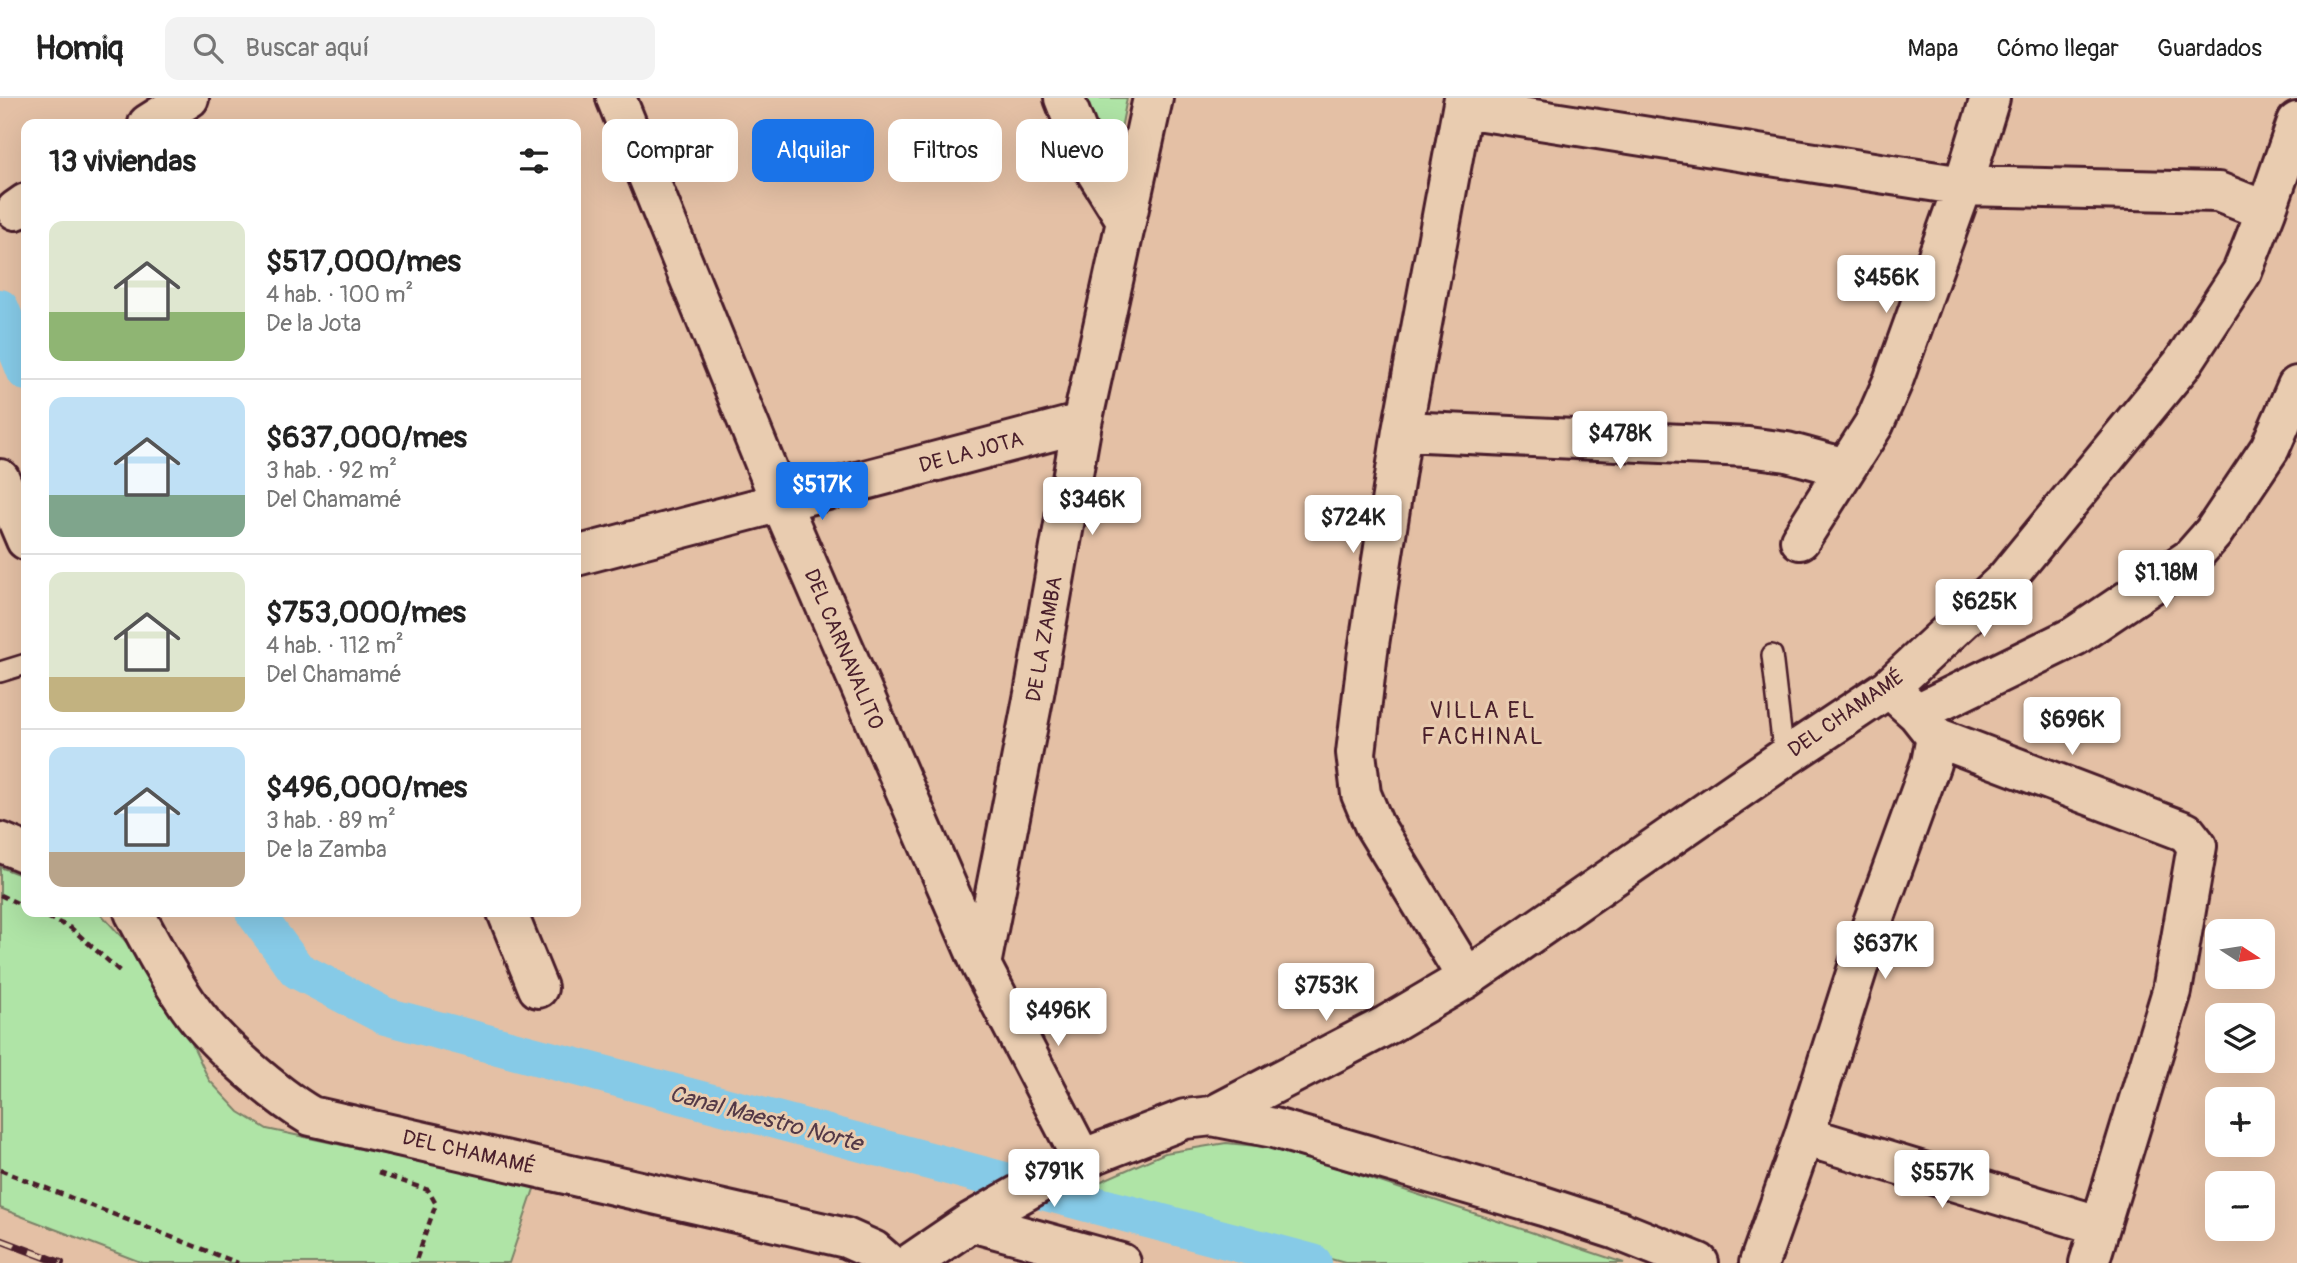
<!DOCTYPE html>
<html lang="es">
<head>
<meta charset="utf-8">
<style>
	body { margin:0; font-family:Pangolin,sans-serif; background:#f2f2f2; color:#222; height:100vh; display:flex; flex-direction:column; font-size:26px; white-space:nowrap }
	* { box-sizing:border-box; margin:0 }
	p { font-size:23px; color:#767676 }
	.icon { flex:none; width:38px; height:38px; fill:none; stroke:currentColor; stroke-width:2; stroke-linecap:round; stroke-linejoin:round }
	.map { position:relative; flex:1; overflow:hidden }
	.panel { position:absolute; left:21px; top:21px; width:560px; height:798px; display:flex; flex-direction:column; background:#fff; border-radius:14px; box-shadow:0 7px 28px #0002 }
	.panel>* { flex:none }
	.banner { position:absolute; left:602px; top:21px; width:665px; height:63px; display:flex; gap:14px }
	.needle { width:46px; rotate:102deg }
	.buttons { position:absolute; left:2205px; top:821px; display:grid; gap:14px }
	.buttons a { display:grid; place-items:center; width:70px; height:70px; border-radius:14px; background:#fff; box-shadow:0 7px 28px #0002; font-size:35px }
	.price { position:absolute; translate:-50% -60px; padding:0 16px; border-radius:7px; background:#fff; color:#222; font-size:23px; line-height:46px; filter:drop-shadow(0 2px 4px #0008) }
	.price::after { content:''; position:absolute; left:50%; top:42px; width:21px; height:16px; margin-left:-10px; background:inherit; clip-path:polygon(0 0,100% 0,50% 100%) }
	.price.on { background:#1a73e8; color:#fff }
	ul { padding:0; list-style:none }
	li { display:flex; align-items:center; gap:21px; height:175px; padding:0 28px }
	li+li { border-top:2px solid #e0e0e0 }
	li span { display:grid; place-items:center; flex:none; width:196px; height:140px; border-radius:14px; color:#555 }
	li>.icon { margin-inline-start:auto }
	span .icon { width:84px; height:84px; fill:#fffc; stroke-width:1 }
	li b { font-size:30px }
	h2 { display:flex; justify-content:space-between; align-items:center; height:84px; padding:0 28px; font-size:30px }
	.chip { padding:0 24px; border-radius:14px; background:#fff; box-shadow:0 7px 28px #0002; font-size:24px; line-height:63px }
	.chip.on { background:#1a73e8; color:#fff }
	header { display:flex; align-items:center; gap:42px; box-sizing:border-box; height:98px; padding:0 35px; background:#fff; border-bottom:2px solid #e0e0e0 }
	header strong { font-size:33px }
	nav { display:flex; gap:38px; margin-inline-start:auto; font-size:24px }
	.search { width:490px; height:63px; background:#f2f2f2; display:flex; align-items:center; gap:18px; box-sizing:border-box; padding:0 24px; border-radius:14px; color:#767676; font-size:26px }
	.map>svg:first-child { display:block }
</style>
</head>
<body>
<header>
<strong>Homiq</strong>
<div class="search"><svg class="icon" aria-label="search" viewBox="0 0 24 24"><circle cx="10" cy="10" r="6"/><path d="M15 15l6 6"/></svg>Buscar aquí</div>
<nav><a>Mapa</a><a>Cómo llegar</a><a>Guardados</a></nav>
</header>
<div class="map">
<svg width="2297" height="1165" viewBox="0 0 2297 1165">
	<rect width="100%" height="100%" fill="#e4c0a5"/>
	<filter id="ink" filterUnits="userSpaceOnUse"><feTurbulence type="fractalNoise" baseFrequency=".0143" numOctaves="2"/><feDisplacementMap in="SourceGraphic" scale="14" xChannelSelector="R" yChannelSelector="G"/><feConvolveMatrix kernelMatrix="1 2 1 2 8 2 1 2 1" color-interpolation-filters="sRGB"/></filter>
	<g filter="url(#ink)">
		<path fill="#afe4a6" stroke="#7c8268" stroke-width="2" d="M 1087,0 L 1127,0 L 1120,36 L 1095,32 Z
			M 0,769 L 26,779 L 26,814 L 97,814 L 101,816 L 138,857 L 173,905 L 209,982 L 239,1014 L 267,1031 L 535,1088 L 509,1165 L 143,1165 L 0,1110 Z
			M 1226,1045 L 1278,1050 L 1624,1165 L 1345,1165 L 1081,1092 L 1165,1055 Z"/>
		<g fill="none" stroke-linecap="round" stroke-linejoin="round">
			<path stroke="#86cae7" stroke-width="38" d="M 0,210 L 26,274
				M 254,814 L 297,872 L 385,918 L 1313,1165"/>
			<g stroke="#4a1f2b" stroke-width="24">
				<path id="service" d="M 1772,557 L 1784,660
					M 0,574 L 26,566"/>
			</g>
			<g stroke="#4a1f2b" stroke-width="44">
				<path id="minor" d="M 616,0 L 781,405 L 981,867 L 1082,1061
					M 1064,0 L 1088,61 L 1126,122
					M 1464,0 L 1402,333 L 1368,553 L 1356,655 L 1361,696 L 1374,727 L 1467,880
					M 1463,10 L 1963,88 L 2218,94 L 2266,113
					M 148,26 L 189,0
					M 16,112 L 26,105
					M 1402,333 L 1748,349 L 1787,354 L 1846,370
					M 0,381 L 26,442
					M 1800,442 L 1874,326 L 1893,283 L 1963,88 L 1990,0
					M 576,458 L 1082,325
					M 1917,615 L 2075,538 L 2191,460 L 2213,435 L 2270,350 L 2297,288
					M 1936,639 L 2186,734 L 2197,748 L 2172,893 L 2089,1165
					M 0,744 L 26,755
					M 134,814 C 152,848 171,884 194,915 C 219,948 275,997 311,1018 L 846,1140 L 873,1152 L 888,1165
					M 507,814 L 538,890
					M 981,867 L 1034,596 L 1082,325 L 1153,0
					M 1212,1018 L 1387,927 L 1467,880 L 1784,660 L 1889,590 L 2005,482 L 2182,266 L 2242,174 L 2266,113 L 2297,24
					M 1804,1038 L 2098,1127
					M 971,1124 L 1121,1165
					M 911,1165 L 971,1124 L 1082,1061 L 1185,1021 L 1212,1018 L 1274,1030 L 1543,1108 L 1617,1132 L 1699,1165
					M 1759,1165 L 1804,1038 L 1867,841 L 1931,665 L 1936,639 L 1917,615 L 1889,590"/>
			</g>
			<path stroke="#4a1f2b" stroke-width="4.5" stroke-dasharray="7 5" stroke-linecap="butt" d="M 0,797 L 26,809
				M 36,814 L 71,830 L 123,876
				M 0,1072 L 238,1165
				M 378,1075 L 428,1092 L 436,1106 L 415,1165"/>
			<use href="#service" stroke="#e9ccb0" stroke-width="19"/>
			<use href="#minor" stroke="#e9ccb0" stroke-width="38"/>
			<g stroke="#4a1f2b" stroke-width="8">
				<path id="rail" d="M 0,1142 L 61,1165"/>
			</g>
			<use href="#rail" stroke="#e9ccb0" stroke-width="5" stroke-dasharray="16" stroke-linecap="butt"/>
		</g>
	</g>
	<g text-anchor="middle" stroke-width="6" stroke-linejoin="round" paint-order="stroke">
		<g font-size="21" fill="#4a1f2b" stroke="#e9ccb0">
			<text transform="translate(971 354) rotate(-15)" y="7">DE LA JOTA</text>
			<text transform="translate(1044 541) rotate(-80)" y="7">DE LA ZAMBA</text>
			<text transform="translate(844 551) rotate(67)" y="7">DEL CARNAVALITO</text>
			<text transform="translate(1846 615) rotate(-35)" y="7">DEL CHAMAMÉ</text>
			<text transform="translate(469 1054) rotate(13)" y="7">DEL CHAMAMÉ</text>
		</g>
		<g font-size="23" letter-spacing="2" fill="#4a1f2b" stroke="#e9ccb0">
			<text x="1483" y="620">VILLA EL<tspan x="1483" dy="26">FACHINAL</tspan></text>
		</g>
		<g font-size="23" font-style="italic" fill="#533947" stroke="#e9ccb0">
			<text transform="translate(766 1020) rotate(15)" y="8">Canal Maestro Norte</text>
		</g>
	</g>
</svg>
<div class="buttons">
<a><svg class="needle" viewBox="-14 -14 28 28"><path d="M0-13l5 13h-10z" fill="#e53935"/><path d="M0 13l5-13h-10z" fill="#767676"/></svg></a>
<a><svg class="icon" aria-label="layers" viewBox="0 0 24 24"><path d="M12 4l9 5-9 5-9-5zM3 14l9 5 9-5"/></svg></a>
<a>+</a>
<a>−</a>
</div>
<b class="price" style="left:1886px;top:217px">$456K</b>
<b class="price" style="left:1620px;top:373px">$478K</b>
<b class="price on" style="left:822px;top:424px">$517K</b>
<b class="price" style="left:1092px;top:439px">$346K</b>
<b class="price" style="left:1353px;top:457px">$724K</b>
<b class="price" style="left:2166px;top:512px">$1.18M</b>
<b class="price" style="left:1984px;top:541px">$625K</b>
<b class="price" style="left:2072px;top:659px">$696K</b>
<b class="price" style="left:1885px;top:883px">$637K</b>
<b class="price" style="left:1326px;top:925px">$753K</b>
<b class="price" style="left:1058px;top:950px">$496K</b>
<b class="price" style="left:1054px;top:1111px">$791K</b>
<b class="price" style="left:1942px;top:1112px">$557K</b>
<div class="banner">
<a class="chip">Comprar</a>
<a class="chip on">Alquilar</a>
<a class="chip">Filtros</a>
<a class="chip">Nuevo</a>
</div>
<section class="panel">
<h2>13 viviendas<svg class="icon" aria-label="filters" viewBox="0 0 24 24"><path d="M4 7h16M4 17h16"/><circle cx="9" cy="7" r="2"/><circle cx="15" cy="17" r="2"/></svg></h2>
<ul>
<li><span style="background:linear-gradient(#dfe7d0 65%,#8fb573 0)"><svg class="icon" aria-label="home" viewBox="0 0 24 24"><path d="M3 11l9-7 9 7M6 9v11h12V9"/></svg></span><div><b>$517,000/mes</b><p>4 hab. · 100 m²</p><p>De la Jota</p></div></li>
<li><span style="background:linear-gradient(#bfe0f5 70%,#7fa58c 0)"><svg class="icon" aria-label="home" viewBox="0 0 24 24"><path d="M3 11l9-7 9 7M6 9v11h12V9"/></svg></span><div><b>$637,000/mes</b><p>3 hab. · 92 m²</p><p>Del Chamamé</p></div></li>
<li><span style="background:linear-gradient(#dfe7d0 75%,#c2b280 0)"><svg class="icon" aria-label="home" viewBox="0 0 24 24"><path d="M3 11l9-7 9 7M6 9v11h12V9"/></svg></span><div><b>$753,000/mes</b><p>4 hab. · 112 m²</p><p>Del Chamamé</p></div></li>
<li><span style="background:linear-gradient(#bfe0f5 75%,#b9a48a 0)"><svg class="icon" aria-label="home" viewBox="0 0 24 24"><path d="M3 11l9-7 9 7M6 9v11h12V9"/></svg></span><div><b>$496,000/mes</b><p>3 hab. · 89 m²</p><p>De la Zamba</p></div></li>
</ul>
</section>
</div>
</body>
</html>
